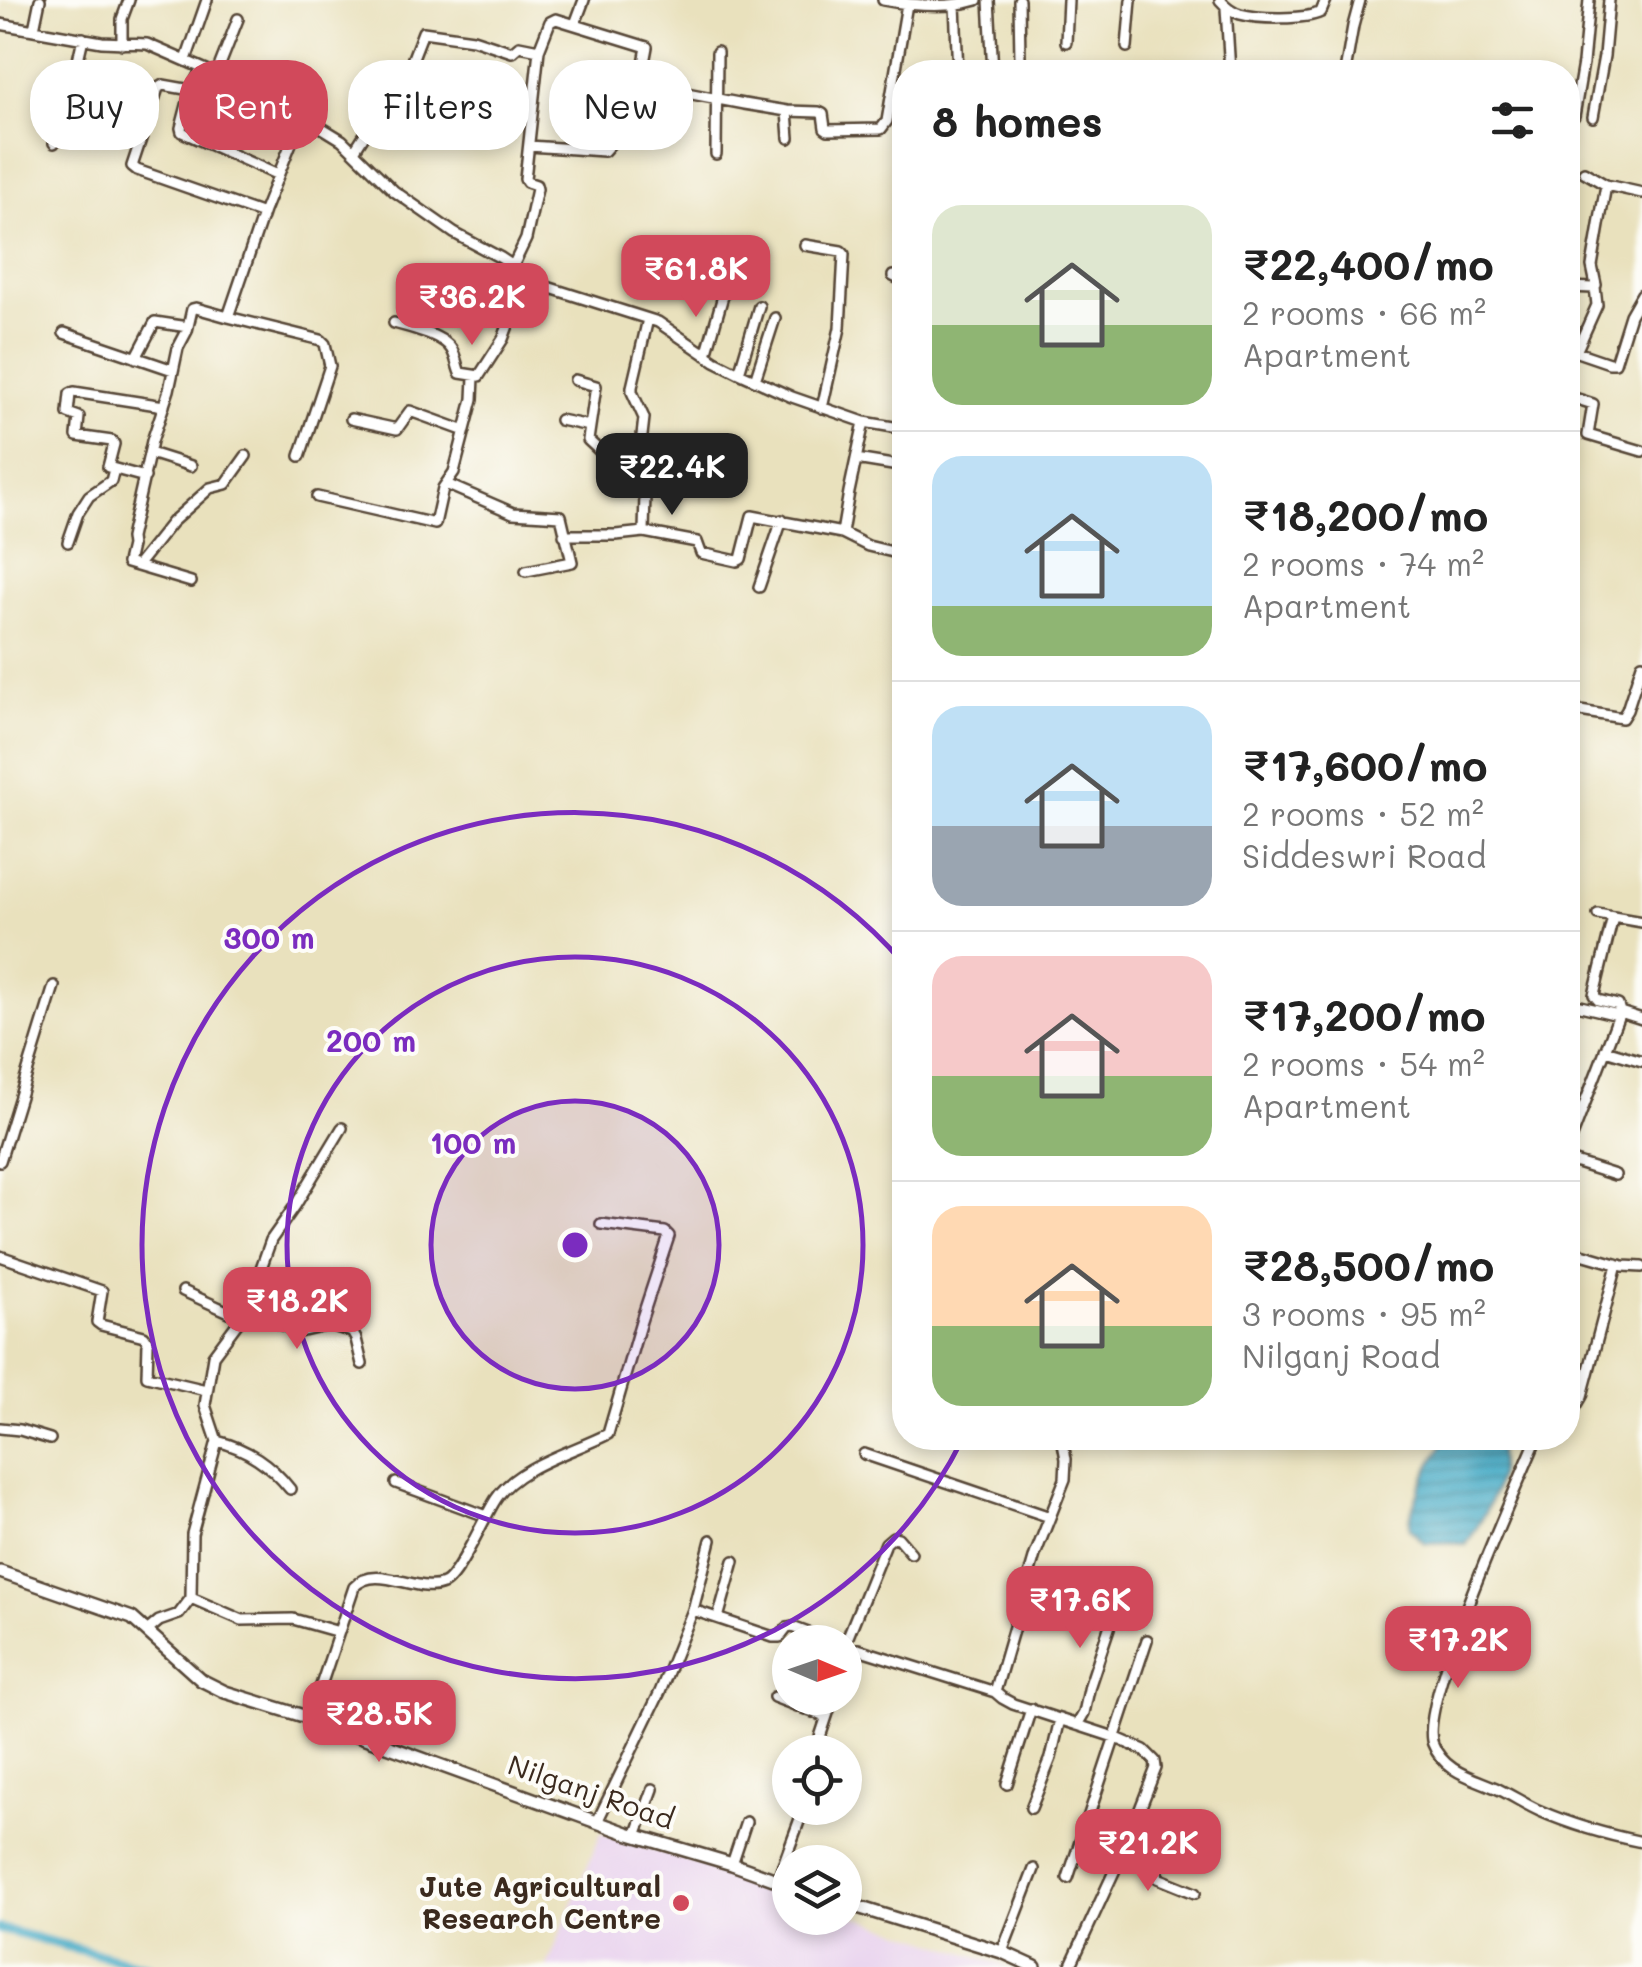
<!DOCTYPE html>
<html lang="en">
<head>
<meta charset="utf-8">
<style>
	body { margin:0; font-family:Mali,sans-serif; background:#f2f2f2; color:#222; height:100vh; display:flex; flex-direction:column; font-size:38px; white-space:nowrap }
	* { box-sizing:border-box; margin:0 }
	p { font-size:32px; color:#767676 }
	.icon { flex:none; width:55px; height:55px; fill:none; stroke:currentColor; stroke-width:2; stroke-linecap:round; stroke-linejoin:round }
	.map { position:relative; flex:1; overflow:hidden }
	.side { position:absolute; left:892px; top:60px; width:688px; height:1390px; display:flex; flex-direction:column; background:#fff; border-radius:40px; box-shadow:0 5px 15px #0003 }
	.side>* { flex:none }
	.banner { position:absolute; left:30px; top:60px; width:712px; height:90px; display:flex; gap:20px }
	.needle { width:65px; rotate:92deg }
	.fabs { position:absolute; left:772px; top:1625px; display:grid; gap:20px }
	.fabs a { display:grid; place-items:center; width:90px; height:90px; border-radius:50%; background:#fff; box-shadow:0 5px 15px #0003; font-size:50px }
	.price { position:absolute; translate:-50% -85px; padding:0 22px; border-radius:20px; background:#d1495b; color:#fff; font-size:32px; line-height:65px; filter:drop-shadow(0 2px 5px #0008) }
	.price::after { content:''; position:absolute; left:50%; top:60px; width:30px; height:22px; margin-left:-15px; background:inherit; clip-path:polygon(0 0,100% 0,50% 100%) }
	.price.selected { background:#222; color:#fff }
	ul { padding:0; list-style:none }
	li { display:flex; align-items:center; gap:30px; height:250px; padding:0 40px }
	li+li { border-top:2px solid #e0e0e0 }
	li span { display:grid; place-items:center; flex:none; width:280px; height:200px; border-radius:30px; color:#555 }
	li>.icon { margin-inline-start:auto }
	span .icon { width:120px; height:120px; fill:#fffc; stroke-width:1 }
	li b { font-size:42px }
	h2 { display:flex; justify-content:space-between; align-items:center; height:120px; padding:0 40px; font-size:42px }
	.tag { padding:0 35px; border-radius:40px; background:#fff; box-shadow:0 5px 15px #0003; font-size:35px; line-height:90px }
	.tag.selected { background:#d1495b; color:#fff }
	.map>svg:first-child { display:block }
</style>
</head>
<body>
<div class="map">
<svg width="1642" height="1967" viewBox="0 0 1642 1967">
	<defs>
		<pattern id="water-rules" width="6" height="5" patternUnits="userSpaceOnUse" patternTransform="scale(2.5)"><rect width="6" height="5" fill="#47abc6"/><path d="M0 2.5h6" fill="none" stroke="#3c8ba0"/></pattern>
	</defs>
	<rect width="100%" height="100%" fill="#fdfcf7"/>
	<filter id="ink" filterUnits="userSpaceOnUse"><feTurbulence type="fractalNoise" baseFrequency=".01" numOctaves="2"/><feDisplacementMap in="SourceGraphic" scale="20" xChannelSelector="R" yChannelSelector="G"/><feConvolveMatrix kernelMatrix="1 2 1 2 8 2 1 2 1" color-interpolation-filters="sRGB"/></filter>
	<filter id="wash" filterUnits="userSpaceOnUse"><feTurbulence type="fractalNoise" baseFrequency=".0048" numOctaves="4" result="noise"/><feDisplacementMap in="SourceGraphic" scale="40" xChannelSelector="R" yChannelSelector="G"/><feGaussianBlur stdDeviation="2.25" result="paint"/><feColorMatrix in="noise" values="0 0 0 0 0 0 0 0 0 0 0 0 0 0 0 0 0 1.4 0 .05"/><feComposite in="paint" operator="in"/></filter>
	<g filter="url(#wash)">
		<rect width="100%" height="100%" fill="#e9e1bd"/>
		<path fill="#e8d2ee" d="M 601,1833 L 790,1893 L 790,1918 L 845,1918 L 845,1913 L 1009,1967 L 547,1967 Z"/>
		<path fill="url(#water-rules)" stroke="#416a72" stroke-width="2.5" d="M 1447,1438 L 1482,1438 L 1499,1450 C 1505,1482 1483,1518 1466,1545 L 1452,1542 L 1425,1543 L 1410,1529 C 1408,1505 1433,1459 1447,1438 Z"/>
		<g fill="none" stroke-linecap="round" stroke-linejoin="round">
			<path stroke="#47abc6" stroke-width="10" d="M 0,1929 L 148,1967"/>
		</g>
	</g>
	<g filter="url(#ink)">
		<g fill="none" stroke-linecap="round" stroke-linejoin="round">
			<g stroke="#554536" stroke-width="14">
				<path id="minor" d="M 883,0 C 914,6 947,9 977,0
					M 989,0 L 993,72
					M 1019,0 L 1020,60
					M 1220,0 C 1226,7 1231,11 1240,14 C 1257,19 1305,20 1321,12 L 1326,0
					M 955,5 L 958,72
					M 1226,8 L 1230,72
					M 0,24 L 102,42 L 147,44 L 280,102 L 342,140 L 394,191 L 454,233 L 501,258 L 513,266 L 525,280 L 658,322 L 715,361 L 739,373 L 792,397 L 864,422 L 849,492 L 842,533 L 868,546 L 905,555
					M 575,24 L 584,0
					M 34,29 L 40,0
					M 1066,42 L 1068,0
					M 122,44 L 122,19 L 129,0
					M 1127,47 L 1131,0
					M 186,60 L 207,0
					M 202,68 L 191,90 L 163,85 L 158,88 L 132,166 L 137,170 L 263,214
					M 1345,72 L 1353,26 L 1360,0
					M 216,75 L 238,19
					M 403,82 L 440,102
					M 191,90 L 181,128 L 182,132 L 278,175
					M 787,111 L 789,138
					M 1574,116 L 1583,63 L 1589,0
					M 1593,117 L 1604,56 L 1609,0
					M 54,143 L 68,104 L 83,38
					M 529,146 L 604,151 L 612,142 L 631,132 L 640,84
					M 354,151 L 388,98 L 406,76 L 423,32 L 473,39 L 512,52 L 519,46 L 539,50 L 550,22 L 556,19 L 647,47 L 640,84 L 744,104 L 787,111 L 819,112 L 823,114 L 825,128 L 828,130 L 881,129 L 887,121 L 907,4
					M 716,154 L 717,52
					M 1584,172 L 1606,185 L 1642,193
					M 805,245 L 841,251 L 844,254 L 840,328 L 822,408
					M 513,266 L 526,239 L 537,189 L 536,185 L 527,182 L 525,179 L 539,50
					M 893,276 L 905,282
					M 1568,287 L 1593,288 L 1596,285 L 1592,266 L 1606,185
					M 228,317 L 321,340 L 325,344 L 330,366 L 300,456
					M 648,319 L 632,387 L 632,392 L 644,418 L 636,488 L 645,494 L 644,532 L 697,542 L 701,553 L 737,561 L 741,559 L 752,516 L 842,533
					M 394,323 C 409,327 444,335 452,350 C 456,357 457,366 460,373 L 479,376 L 503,339 L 525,280
					M 64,333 L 173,370
					M 1568,349 L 1609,363 L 1615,363 L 1630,315 L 1642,294
					M 1576,352 L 1597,305 L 1595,287
					M 706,355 L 723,296
					M 136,358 L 155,322 L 188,327
					M 739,373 L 759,306
					M 575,380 L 596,386 L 588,440 L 602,453 L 602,466 L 638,473
					M 755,380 L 775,318
					M 1568,396 L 1593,404 L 1588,435 L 1642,451
					M 351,419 L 397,429 L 410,411 L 465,431
					M 560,420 L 590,426
					M 864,422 L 905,429
					M 150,453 L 191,466
					M 856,459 L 905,467
					M 145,477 L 108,467 L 114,444 L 112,441 L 77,436 L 79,417 L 68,413 L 70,394 L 74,392 L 164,406
					M 446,484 L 513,513 L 561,516 L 572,562 L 526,571
					M 317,497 L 435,524 L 443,488 L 454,472 L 473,399 L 474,377
					M 564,535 L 616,535 L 644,532
					M 68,542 L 78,513 L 89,496 L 111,481 L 114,469
					M 137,566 L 172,522 L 210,488 L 226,484 L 246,456
					M 191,582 L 127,563 L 131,546 L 130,538 L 152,441 L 169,390 L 178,348 L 187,331 L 192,309 L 196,308 L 228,317 L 264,211 L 302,116
					M 759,587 L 782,520
					M 1568,709 L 1622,718 L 1627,710 L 1642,664
					M 1613,917 L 1642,922
					M 1568,1003 L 1618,1015
					M 1620,1012 L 1642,1019
					M 1605,1050 L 1642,1061
					M 1568,1147 L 1620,1012 L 1618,1005 L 1598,1000 L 1594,995 L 1613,917 L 1598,914
					M 1568,1160 L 1615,1175
					M 0,1161 L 54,986
					M 1568,1250 L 1623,1266 L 1642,1267
					M 0,1256 L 102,1291 L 97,1322 L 101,1325 L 144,1336 L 148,1342 L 147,1376 L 206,1390
					M 183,1291 L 242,1318
					M 246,1309 L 299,1332 L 330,1325 L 352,1332 L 356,1339 L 362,1364
					M 1568,1420 L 1582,1396 L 1617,1265
					M 0,1428 L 20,1430 L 50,1439
					M 1062,1438 L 1066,1459 L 1065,1479 L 1035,1555 L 995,1692 L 1002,1698 L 1013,1704 L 1114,1737 L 1144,1750 L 1155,1761 L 1156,1768 L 1124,1850 L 1070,1967
					M 1537,1438 C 1517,1487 1417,1705 1433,1744 C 1444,1773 1475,1778 1500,1790 C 1513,1796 1526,1805 1540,1811 C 1572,1825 1608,1835 1642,1842
					M 217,1441 C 248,1449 270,1464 290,1489
					M 864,1454 L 1050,1517
					M 396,1483 L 486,1516
					M 191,1598 L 242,1620 L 293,1619 L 339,1632
					M 693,1610 L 711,1540
					M 718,1618 L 734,1561
					M 147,1631 L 159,1621 L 179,1614 L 191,1598 L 192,1534 L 217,1441 L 205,1405 L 213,1356 L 245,1313 L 271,1240 L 295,1206 L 342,1128
					M 845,1644 L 886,1543 L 893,1537 L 898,1538 L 911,1553
					M 845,1664 L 851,1650 L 858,1649 L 995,1692
					M 774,1697 L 826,1717
					M 310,1718 L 354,1587 C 376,1562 418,1595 443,1584 C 458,1578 484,1517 496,1499 C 517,1466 573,1452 608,1434 L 641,1321 L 669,1236 L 665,1232 L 601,1224
					M 1077,1725 L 1084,1713 L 1090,1685 L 1120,1595
					M 815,1752 L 833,1698
					M 1007,1784 L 1031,1709
					M 1031,1808 L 1051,1758 L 1060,1719
					M 597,1822 L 660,1692 L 693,1610 L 773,1637 L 780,1637 L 787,1628 L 792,1627 L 833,1642
					M 636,1836 L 653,1789
					M 1124,1850 L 1155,1859 L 1158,1878 L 1195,1893
					M 732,1864 L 746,1822
					M 1068,1878 L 1147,1640
					M 777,1881 L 804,1808
					M 1002,1952 L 1034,1869"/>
			</g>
			<g stroke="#554536" stroke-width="16">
				<path id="tertiary" d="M 0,1572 L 132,1618 L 201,1680 L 225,1692 L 310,1718 L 627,1833 L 732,1864 L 790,1885
					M 845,1903 L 1002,1952 L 1035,1967"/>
			</g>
			<use href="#minor" stroke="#fff" stroke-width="9"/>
			<use href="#tertiary" stroke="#fff" stroke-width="11"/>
		</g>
	</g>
	<circle cx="575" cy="1245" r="144" fill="#7b2cbf" fill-opacity=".12"/>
	<g fill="none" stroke="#7b2cbf" stroke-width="5">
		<circle cx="575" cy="1245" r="144"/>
		<circle cx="575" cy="1245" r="288"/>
		<path d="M963 1438A433 433 0 1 1 904 964"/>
	</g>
	<circle fill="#d1495b" stroke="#fdfcf7" stroke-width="4" cx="681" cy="1903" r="10"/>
	<g text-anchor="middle" stroke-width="8" stroke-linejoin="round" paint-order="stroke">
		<g font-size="28" fill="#3b2a1e" stroke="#fdfcf7">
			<text transform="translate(591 1792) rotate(19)" y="10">Nilganj Road</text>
		</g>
		<g font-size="28" font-weight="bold" fill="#3b2a1e" stroke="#fdfcf7" text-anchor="end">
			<text x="661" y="1897">Jute Agricultural<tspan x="661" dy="32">Research Centre</tspan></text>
		</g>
	</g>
	<circle cx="575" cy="1245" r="15" fill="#7b2cbf" stroke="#fdfcf7" stroke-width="5"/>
	<g font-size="30" text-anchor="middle" font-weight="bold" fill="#7b2cbf" stroke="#fdfcf7" stroke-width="8" stroke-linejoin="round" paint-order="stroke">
		<text x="269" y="949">300 m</text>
		<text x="371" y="1052">200 m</text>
		<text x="473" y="1154">100 m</text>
	</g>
</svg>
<div class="fabs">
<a><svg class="needle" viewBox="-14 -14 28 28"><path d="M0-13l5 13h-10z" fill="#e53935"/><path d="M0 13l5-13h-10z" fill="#767676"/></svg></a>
<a><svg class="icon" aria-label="locate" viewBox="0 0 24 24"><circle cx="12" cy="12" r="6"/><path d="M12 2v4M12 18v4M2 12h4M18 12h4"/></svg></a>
<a><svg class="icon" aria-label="layers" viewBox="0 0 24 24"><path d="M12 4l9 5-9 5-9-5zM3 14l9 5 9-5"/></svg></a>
</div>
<b class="price" style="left:696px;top:320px">₹61.8K</b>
<b class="price" style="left:472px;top:348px">₹36.2K</b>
<b class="price selected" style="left:672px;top:518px">₹22.4K</b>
<b class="price" style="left:297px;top:1352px">₹18.2K</b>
<b class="price" style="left:1080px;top:1651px">₹17.6K</b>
<b class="price" style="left:1458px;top:1691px">₹17.2K</b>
<b class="price" style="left:379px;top:1765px">₹28.5K</b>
<b class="price" style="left:1148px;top:1894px">₹21.2K</b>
<div class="banner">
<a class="tag">Buy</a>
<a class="tag selected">Rent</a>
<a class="tag">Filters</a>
<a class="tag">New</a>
</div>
<section class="side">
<h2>8 homes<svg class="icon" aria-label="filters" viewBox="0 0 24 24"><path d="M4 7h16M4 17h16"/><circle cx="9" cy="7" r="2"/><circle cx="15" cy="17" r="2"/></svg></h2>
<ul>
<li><span style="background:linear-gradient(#dfe7d0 60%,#8fb573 0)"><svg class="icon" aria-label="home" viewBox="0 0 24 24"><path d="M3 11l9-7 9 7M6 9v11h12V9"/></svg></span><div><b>₹22,400/mo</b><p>2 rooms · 66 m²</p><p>Apartment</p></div></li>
<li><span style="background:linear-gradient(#bfe0f5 75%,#8fb573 0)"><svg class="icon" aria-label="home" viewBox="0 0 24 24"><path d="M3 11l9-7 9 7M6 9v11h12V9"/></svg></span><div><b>₹18,200/mo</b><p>2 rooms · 74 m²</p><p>Apartment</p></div></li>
<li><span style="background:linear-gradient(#bfe0f5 60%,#9aa5b1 0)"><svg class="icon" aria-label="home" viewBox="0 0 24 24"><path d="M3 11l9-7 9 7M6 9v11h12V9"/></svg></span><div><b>₹17,600/mo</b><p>2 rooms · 52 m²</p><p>Siddeswri Road</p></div></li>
<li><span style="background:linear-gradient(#f6c9c9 60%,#8fb573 0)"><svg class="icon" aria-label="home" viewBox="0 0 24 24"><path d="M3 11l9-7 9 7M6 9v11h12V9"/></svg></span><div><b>₹17,200/mo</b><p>2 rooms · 54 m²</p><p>Apartment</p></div></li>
<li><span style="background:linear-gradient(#ffd9b3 60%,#8fb573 0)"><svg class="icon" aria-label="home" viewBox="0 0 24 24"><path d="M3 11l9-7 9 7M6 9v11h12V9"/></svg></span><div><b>₹28,500/mo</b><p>3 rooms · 95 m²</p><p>Nilganj Road</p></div></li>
</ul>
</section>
</div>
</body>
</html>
